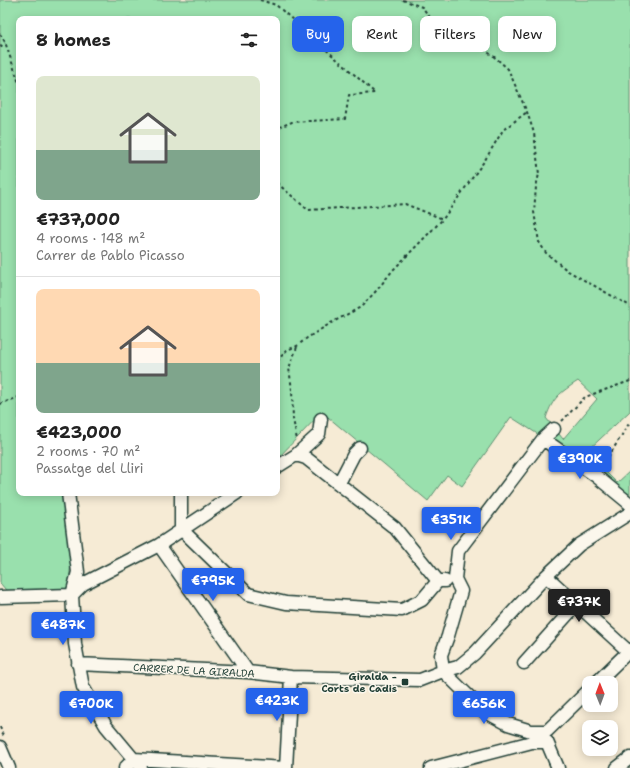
<!DOCTYPE html>
<html lang="en">
<head>
<meta charset="utf-8">
<style>
	body { margin:0; font-family:"Shantell Sans",sans-serif; background:#f2f2f2; color:#222; height:100vh; display:flex; flex-direction:column; font-size:15px; white-space:nowrap }
	* { box-sizing:border-box; margin:0 }
	p { font-size:13px; color:#767676 }
	.icon { flex:none; width:22px; height:22px; fill:none; stroke:currentColor; stroke-width:2; stroke-linecap:round; stroke-linejoin:round }
	.map { position:relative; flex:1; overflow:hidden }
	.drawer { position:absolute; left:16px; top:16px; width:264px; height:480px; display:flex; flex-direction:column; background:#fff; border-radius:8px; box-shadow:0 2px 10px #0003 }
	.drawer>* { flex:none }
	.top-card { position:absolute; left:292px; top:16px; width:278px; height:36px; display:flex; gap:8px }
	.needle { width:26px; rotate:359deg }
	.tools { position:absolute; left:582px; top:676px; display:grid; gap:8px }
	.tools a { display:grid; place-items:center; width:36px; height:36px; border-radius:8px; background:#fff; box-shadow:0 2px 10px #0003; font-size:20px }
	.price { position:absolute; translate:-50% -34px; padding:0 9px; border-radius:4px; background:#2563eb; color:#fff; font-size:13px; line-height:26px; filter:drop-shadow(0 1px 2px #0008) }
	.price::after { content:''; position:absolute; left:50%; top:24px; width:12px; height:9px; margin-left:-6px; background:inherit; clip-path:polygon(0 0,100% 0,50% 100%) }
	.price.current { background:#222; color:#fff }
	ul { padding:0; list-style:none }
	li { display:grid; align-content:center; gap:8px; height:212px; padding:0 20px }
	li+li { border-top:1px solid #e0e0e0 }
	li span { display:grid; place-items:center; height:124px; border-radius:8px; color:#555 }
	li>.icon { margin-inline-start:auto }
	span .icon { width:72px; height:72px; fill:#fffc; stroke-width:1 }
	li b { font-size:17px }
	h2 { display:flex; justify-content:space-between; align-items:center; height:48px; padding:0 20px; font-size:17px }
	.pill { padding:0 14px; border-radius:8px; background:#fff; box-shadow:0 2px 10px #0003; font-size:14px; line-height:36px }
	.pill.current { background:#2563eb; color:#fff }
	.map>svg:first-child { display:block }
</style>
</head>
<body>
<div class="map">
<svg width="630" height="768" viewBox="0 0 630 768">
	<rect width="100%" height="100%" fill="#f6ebd5"/>
	<filter id="ink" filterUnits="userSpaceOnUse"><feTurbulence type="fractalNoise" baseFrequency=".025" numOctaves="2"/><feDisplacementMap in="SourceGraphic" scale="8" xChannelSelector="R" yChannelSelector="G"/><feConvolveMatrix kernelMatrix="1 2 1 2 8 2 1 2 1" color-interpolation-filters="sRGB"/></filter>
	<g filter="url(#ink)">
		<path fill="#99e0ad" stroke="#5c8e70" fill-rule="evenodd" d="M 0,0 L 630,0 L 630,411 L 584,454 L 602,468 L 617,483 L 630,471 L 630,495 L 575,458 L 511,417 L 462,486 L 447,475 L 428,501 L 322,412 L 277,459 L 277,19 L 19,19 L 19,493 L 63,493 L 72,553 L 68,590 L 12,597 L 0,583 ZM 578,381 L 597,399 L 563,439 L 546,418 C 553,397 560,393 578,381 Z"/>
		<g fill="none" stroke-linecap="round" stroke-linejoin="round">
			<g stroke="#1f3d34" stroke-width="15">
				<path id="minor" d="M 554,429 L 543,439 L 458,551 L 455,579 L 461,591 L 448,636 L 441,655 L 443,671 L 484,711 L 508,724 L 531,731 L 547,731 L 589,690
					M 543,439 L 596,476 L 630,504
					M 296,455 L 306,458 L 395,528 L 438,581 L 445,581
					M 277,467 L 296,455 L 319,434 L 321,419
					M 339,483 L 354,454 L 360,448
					M 68,493 L 78,572 L 72,595 L 75,644 L 83,687 L 106,726 L 141,768
					M 181,493 L 181,529 L 248,594 L 286,603 L 402,610 L 422,600 L 438,581
					M 159,545 L 248,672
					M 546,576 L 628,651
					M 72,595 L 83,584 L 159,545 L 237,493
					M 0,597 L 72,595
					M 524,663 L 577,604
					M 78,664 L 248,672 L 291,677 L 420,680 L 443,671 L 458,667 L 475,653 L 546,576 L 579,545 L 630,513
					M 596,683 L 630,650
					M 0,747 L 9,768
					M 125,768 L 134,759 L 285,768
					M 286,768 L 291,677
					M 431,768 L 532,742 L 547,742 L 558,768
					M 617,768 L 630,758"/>
			</g>
			<path stroke="#1f3d34" stroke-width="2" stroke-dasharray="3 3" stroke-linecap="butt" d="M 260,0 L 276,5 L 375,93 L 349,95 L 345,119 L 292,122 L 277,128
				M 403,0 L 422,7 L 432,20 L 465,35 L 497,59 L 508,69 L 527,112 L 534,133 L 539,174 L 536,187 L 534,212 L 539,242 L 546,253 L 568,271 L 630,306
				M 0,34 L 5,42 L 19,83
				M 0,47 L 5,43
				M 277,183 L 308,210 L 405,204 L 443,219
				M 297,347 L 289,368 L 292,390 L 293,419 L 297,440
				M 277,361 L 287,350 L 297,346 L 307,338 L 331,323 L 361,307 L 377,290 L 393,270 L 443,219 L 485,160 L 503,130 L 527,112
				M 0,404 L 19,397
				M 562,421 L 585,397 L 630,381
				M 602,467 L 630,422
				M 0,727 L 4,738"/>
			<use href="#minor" stroke="#fbf7ec" stroke-width="12"/>
		</g>
	</g>
	<rect fill="#1f3d34" stroke="#fbf7ec" stroke-width="1.5" x="401" y="678" width="8" height="8" rx="2"/>
	<g text-anchor="middle" stroke-width="3" stroke-linejoin="round" paint-order="stroke">
		<g font-size="10" fill="#1f3d34" stroke="#fbf7ec">
			<text transform="translate(194 670) rotate(3)" y="4">CARRER DE LA GIRALDA</text>
		</g>
		<g font-size="10" font-weight="bold" fill="#1f3d34" stroke="#fbf7ec" text-anchor="end">
			<text x="397" y="680">Giralda -<tspan x="397" dy="12">Corts de Cadis</tspan></text>
		</g>
	</g>
</svg>
<div class="tools">
<a><svg class="needle" viewBox="-14 -14 28 28"><path d="M0-13l5 13h-10z" fill="#e53935"/><path d="M0 13l5-13h-10z" fill="#767676"/></svg></a>
<a><svg class="icon" aria-label="layers" viewBox="0 0 24 24"><path d="M12 4l9 5-9 5-9-5zM3 14l9 5 9-5"/></svg></a>
</div>
<b class="price" style="left:580px;top:480px">€390K</b>
<b class="price" style="left:451px;top:541px">€351K</b>
<b class="price" style="left:213px;top:602px">€795K</b>
<b class="price current" style="left:579px;top:623px">€737K</b>
<b class="price" style="left:63px;top:646px">€487K</b>
<b class="price" style="left:277px;top:722px">€423K</b>
<b class="price" style="left:91px;top:725px">€700K</b>
<b class="price" style="left:484px;top:725px">€656K</b>
<div class="top-card">
<a class="pill current">Buy</a>
<a class="pill">Rent</a>
<a class="pill">Filters</a>
<a class="pill">New</a>
</div>
<section class="drawer">
<h2>8 homes<svg class="icon" aria-label="filters" viewBox="0 0 24 24"><path d="M4 7h16M4 17h16"/><circle cx="9" cy="7" r="2"/><circle cx="15" cy="17" r="2"/></svg></h2>
<ul>
<li><span style="background:linear-gradient(#dfe7d0 60%,#7fa58c 0)"><svg class="icon" aria-label="home" viewBox="0 0 24 24"><path d="M3 11l9-7 9 7M6 9v11h12V9"/></svg></span><div><b>€737,000</b><p>4 rooms · 148 m²</p><p>Carrer de Pablo Picasso</p></div></li>
<li><span style="background:linear-gradient(#ffd9b3 60%,#7fa58c 0)"><svg class="icon" aria-label="home" viewBox="0 0 24 24"><path d="M3 11l9-7 9 7M6 9v11h12V9"/></svg></span><div><b>€423,000</b><p>2 rooms · 70 m²</p><p>Passatge del Lliri</p></div></li>
</ul>
</section>
</div>
</body>
</html>
